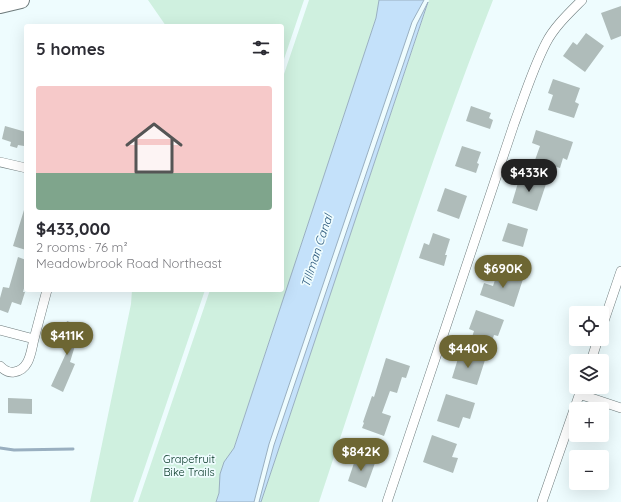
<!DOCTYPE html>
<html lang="en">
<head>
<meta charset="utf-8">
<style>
	body { margin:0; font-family:Quicksand,sans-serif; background:#f2f2f3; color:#2b2b33; height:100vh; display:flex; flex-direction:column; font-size:15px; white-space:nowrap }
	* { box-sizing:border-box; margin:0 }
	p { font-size:13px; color:#7c7c81 }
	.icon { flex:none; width:22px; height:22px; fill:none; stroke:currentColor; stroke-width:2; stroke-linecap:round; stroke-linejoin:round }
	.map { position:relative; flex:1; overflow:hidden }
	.drawer { position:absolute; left:24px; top:24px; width:260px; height:268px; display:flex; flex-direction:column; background:#fff; border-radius:4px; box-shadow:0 4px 16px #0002 }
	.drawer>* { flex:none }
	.tools { position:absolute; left:569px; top:306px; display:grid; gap:8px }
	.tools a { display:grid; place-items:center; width:40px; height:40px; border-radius:4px; background:#fff; box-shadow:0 4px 16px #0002; font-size:20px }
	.price { position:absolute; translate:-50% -34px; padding:0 9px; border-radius:14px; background:#6d6633; color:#fff; font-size:13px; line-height:26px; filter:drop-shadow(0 1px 2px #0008) }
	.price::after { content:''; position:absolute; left:50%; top:24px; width:12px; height:9px; margin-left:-6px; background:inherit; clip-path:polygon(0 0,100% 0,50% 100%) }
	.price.on { background:#222; color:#fff }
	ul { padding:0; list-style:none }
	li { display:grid; align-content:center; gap:8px; height:212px; padding:0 12px }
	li+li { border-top:1px solid #e1e1e2 }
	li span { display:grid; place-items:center; height:124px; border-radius:4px; color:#555 }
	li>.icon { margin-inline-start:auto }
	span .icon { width:72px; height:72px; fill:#fffc; stroke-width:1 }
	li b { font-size:17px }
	h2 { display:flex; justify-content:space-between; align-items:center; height:48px; padding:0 12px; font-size:17px }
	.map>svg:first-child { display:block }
</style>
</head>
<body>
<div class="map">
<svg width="621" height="502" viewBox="0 0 621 502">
	<rect width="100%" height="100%" fill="#eefcfe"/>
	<path fill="#cff0df" d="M 148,0 L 304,0 L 282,65 L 282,26 L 166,26 Z
		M 309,0 L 379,0 L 376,18 L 216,502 L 138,502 L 210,290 L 282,290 L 282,80 Z
		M 429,0 L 493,0 C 428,165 375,334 319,502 L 261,502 Z
		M 132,290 L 205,290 L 133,502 L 90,502 L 131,304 Z"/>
	<path fill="#c4e1fa" stroke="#99afc0" d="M 379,0 L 424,0 L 412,22 L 269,444 L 254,502 L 216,502 L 219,493 L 220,474 L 224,462 L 234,448 L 376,18 Z
		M 428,2 L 261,502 L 259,502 L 274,445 L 417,24 Z"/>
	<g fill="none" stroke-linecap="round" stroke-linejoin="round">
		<path stroke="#99afc0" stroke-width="3" d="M 0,448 L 14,450 L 73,449"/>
	</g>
	<path fill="#afbcba" d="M 621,6 L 621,36 L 611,40 L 601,13 Z
		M 586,33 L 604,46 L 585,72 L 563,56 L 573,42 L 577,45 Z
		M 553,79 L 580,88 L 575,102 L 579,104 L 574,118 L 548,110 L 553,95 L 548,93 Z
		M 471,106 L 491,113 L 489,118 L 493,120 L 490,129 L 466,121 Z
		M 5,126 L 26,132 L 26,140 L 24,146 L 18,145 L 17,148 L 10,146 L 11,142 L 2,139 Z
		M 536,130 L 573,142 L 567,160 L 563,158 L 560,168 L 535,160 L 540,146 L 532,143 Z
		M 462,146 L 481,152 L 477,163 L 479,164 L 476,173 L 455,166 Z
		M 520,176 L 546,184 L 537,211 L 512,203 Z
		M 445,188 L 467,196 L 459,219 L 437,211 Z
		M 24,210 L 26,210 L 26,250 L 13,246 Z
		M 508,223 L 528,229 L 523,247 L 502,241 Z
		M 433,233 L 450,239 L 445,255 L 447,255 L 444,266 L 419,258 L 424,243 L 429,245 Z
		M 18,257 L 26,260 L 26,281 L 23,292 L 25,292 L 21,305 L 12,302 L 8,313 L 0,310 L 0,298 L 3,287 L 9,288 Z
		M 498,271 L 523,279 L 514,307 L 480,295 L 484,283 L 493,286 Z
		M 476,310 L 504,320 L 498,336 L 494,335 L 491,344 L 472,337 L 474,331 L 469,329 Z
		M 67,321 L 81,326 L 70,362 L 75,364 L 63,392 L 51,386 L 68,349 L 59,346 Z
		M 460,352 L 485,360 L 477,385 L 452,378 Z
		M 386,358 L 410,366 L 406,378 L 402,377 L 397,393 L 390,391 L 382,413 L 391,416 L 384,436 L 362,428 L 364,423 L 363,422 L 372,396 L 374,397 Z
		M 446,394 L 475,403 L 470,419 L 463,417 L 459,428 L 437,421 Z
		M 8,398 L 32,399 L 32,414 L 8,413 Z
		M 432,435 L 457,444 L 452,457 L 458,458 L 453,473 L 423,462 Z
		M 356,457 L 375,463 L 366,488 L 348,481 Z"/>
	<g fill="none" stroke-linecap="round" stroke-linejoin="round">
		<g stroke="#6e7b7c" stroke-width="10">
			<path id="street" d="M 0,162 L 26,168
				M 602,327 L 621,271
				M 0,330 L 34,339 L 47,290
				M 591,361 L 598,339
				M 0,366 C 4,370 8,373 14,372 C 30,370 31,351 34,339
				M 579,394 L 621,408
				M 387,502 L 514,124 C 524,97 533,68 546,43 C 554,27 570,12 582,0
				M 542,502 L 582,387"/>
		</g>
		<g stroke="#6e7b7c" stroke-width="18">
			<path id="highway" d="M 0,5 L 21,0"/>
		</g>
		<use href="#street" stroke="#fff" stroke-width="9"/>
		<use href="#highway" stroke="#fff" stroke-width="16"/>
	</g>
	<g text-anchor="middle" stroke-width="3.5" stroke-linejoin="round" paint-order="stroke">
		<g font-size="11" fill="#003220" stroke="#eefcfe">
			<text x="189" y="463">Grapefruit<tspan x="189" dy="13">Bike Trails</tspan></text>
		</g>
		<g font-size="12" font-style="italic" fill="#2d5a7d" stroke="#eefcfe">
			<text transform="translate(317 251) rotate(-72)" y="4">Tillman Canal</text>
		</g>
	</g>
</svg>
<div class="tools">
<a><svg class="icon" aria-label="locate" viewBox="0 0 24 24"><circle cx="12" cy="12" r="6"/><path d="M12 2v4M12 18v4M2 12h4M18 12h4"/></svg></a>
<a><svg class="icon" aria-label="layers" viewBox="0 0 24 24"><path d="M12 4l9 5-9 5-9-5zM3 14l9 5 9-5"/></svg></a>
<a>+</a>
<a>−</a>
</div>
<b class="price on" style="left:529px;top:193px">$433K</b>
<b class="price" style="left:503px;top:289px">$690K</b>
<b class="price" style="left:67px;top:356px">$411K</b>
<b class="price" style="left:468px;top:369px">$440K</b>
<b class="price" style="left:361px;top:472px">$842K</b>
<section class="drawer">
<h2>5 homes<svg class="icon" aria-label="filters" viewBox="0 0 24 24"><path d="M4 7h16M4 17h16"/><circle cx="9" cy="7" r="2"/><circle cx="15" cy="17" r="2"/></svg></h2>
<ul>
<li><span style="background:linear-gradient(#f6c9c9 70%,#7fa58c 0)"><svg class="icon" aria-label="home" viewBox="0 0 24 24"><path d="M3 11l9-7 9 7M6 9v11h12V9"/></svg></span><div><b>$433,000</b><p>2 rooms · 76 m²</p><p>Meadowbrook Road Northeast</p></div></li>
</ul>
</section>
</div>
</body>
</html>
